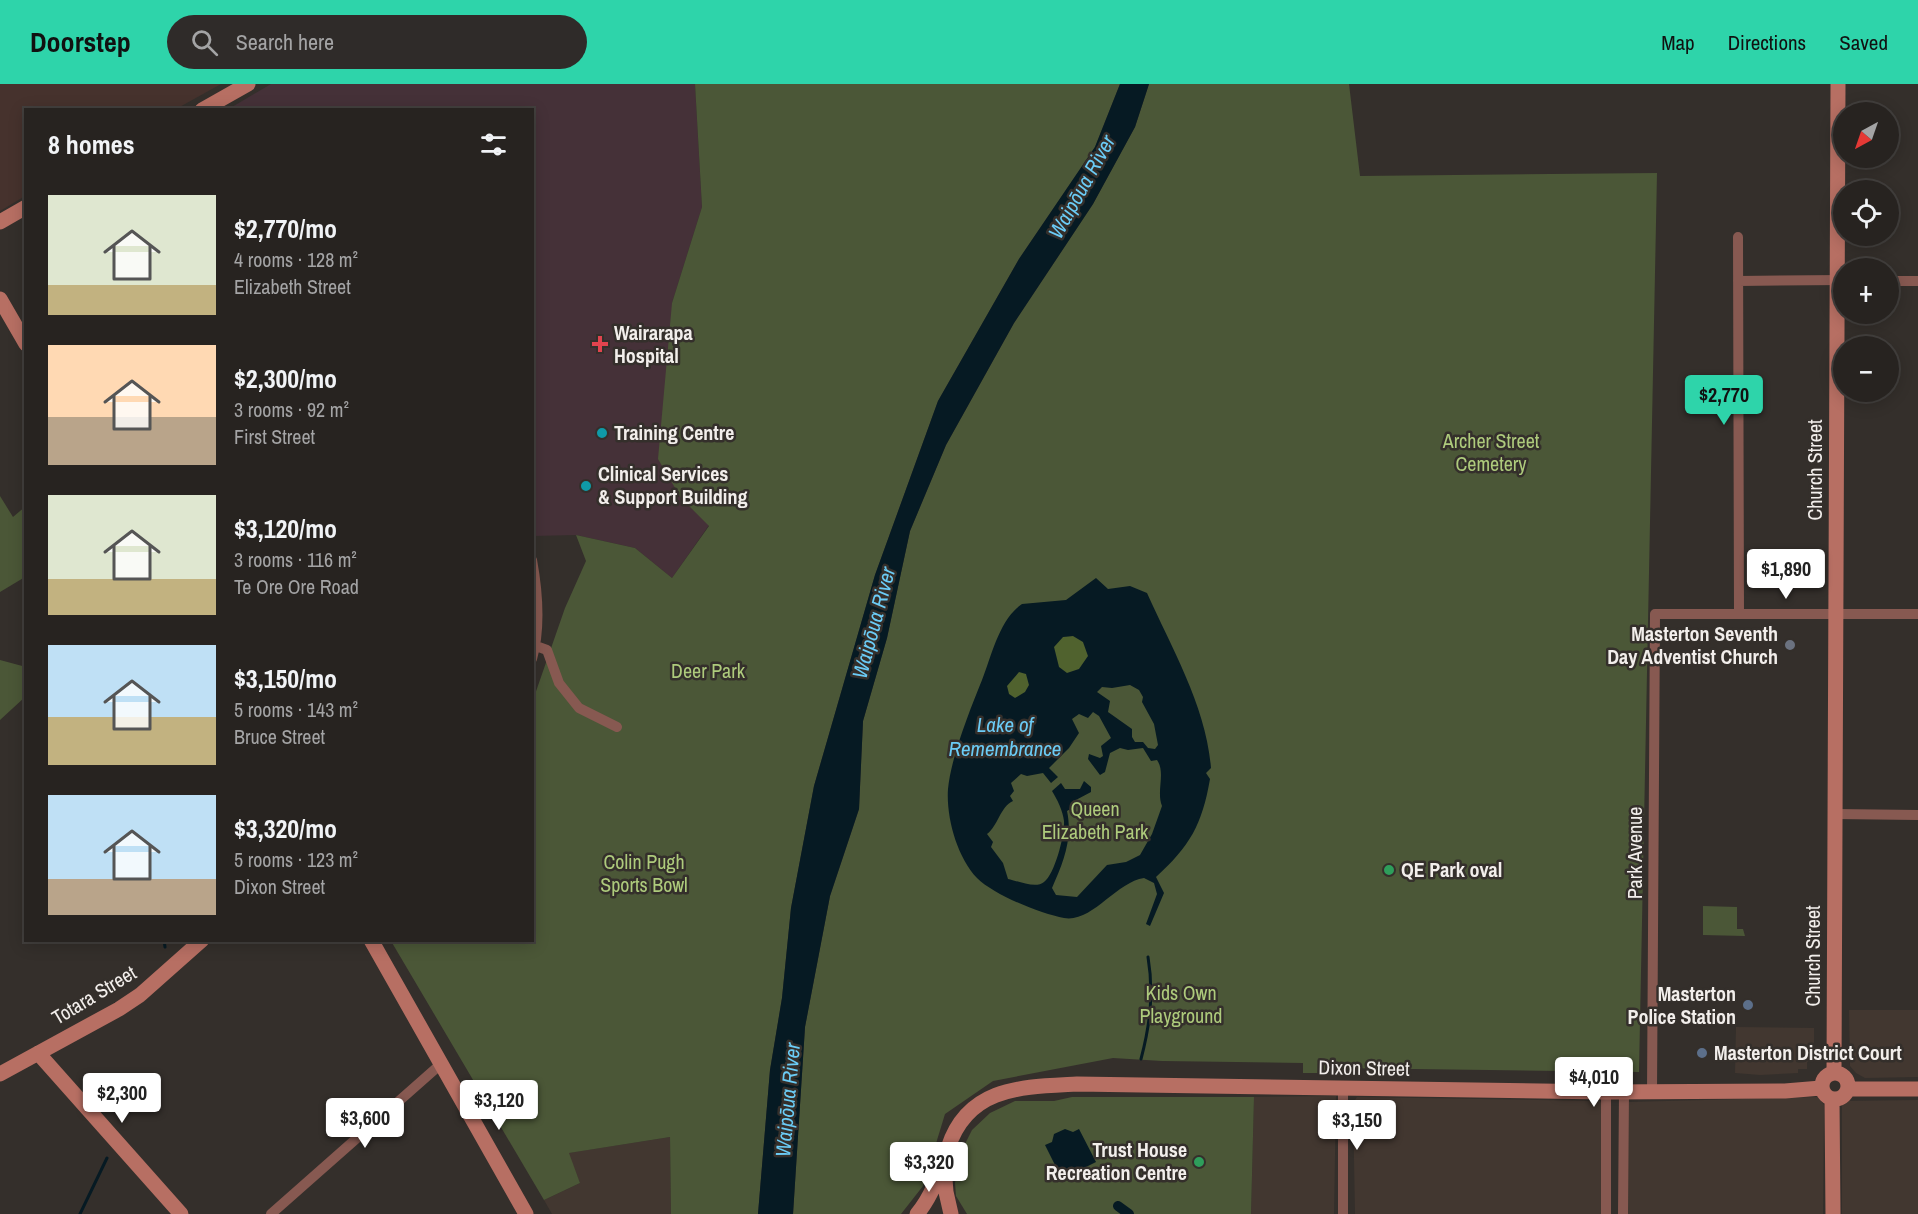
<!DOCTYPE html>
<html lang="en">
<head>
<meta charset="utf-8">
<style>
	body { margin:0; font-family:"Archivo Narrow",sans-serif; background:#2f2b29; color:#f1f3f6; height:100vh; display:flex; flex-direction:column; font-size:22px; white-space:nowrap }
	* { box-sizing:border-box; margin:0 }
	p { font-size:20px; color:#a4a4a5 }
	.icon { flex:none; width:33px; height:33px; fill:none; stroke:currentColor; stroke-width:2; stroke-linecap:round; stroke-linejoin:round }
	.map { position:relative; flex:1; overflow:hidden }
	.details { position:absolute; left:24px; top:24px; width:510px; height:834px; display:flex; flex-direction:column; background:#272320; border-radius:0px; box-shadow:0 3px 15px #0003,0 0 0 2px #43403e }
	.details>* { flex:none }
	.needle { width:39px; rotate:220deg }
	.tools { position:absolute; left:1833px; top:18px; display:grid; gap:12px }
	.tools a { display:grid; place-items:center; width:66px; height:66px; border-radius:50%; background:#272320; box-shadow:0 3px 15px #0003,0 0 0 2px #43403e; font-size:30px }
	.price { position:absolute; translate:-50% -51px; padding:0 14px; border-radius:6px; background:#fff; color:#222; font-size:20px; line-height:39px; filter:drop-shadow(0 2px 3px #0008) }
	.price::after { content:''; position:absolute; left:50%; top:36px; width:18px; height:14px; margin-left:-9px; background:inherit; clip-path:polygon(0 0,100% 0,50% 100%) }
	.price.active { background:#2ed4aa; color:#111 }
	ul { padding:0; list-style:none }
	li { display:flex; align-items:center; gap:18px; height:150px; padding:0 24px }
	li span { display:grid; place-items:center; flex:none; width:168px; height:120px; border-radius:0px; color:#555 }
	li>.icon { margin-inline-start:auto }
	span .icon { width:72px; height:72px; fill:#fffc; stroke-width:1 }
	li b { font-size:26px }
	h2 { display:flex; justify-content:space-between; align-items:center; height:72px; padding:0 24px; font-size:26px }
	header { display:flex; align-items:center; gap:36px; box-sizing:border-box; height:84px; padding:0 30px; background:#2ed4aa; color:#111 }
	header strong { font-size:28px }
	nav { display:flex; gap:33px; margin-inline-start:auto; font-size:21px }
	.search { width:420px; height:54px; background:#2f2b29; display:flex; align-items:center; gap:15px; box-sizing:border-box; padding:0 21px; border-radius:33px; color:#a4a4a5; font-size:22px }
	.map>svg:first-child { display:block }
</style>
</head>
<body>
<header>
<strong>Doorstep</strong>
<div class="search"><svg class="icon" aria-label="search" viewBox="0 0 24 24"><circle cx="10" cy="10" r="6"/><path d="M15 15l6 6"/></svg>Search here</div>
<nav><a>Map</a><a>Directions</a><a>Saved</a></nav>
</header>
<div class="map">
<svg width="1918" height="1130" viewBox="0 0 1918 1130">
	<rect width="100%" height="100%" fill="#342f2b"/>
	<path fill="#423730" d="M 1849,926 L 1918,926 L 1918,993 L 1865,994 L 1856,989 L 1850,982 Z
		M 1736,943 L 1814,944 L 1814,978 L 1807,978 L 1807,985 L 1798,985 L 1798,989 L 1760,991 L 1735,989 Z
		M 1336,1012 L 1334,1130 L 1251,1130 L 1254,1013 Z
		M 1357,1013 L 1600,1017 L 1602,1021 L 1602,1130 L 1355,1130 L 1353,1019 Z
		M 1818,1013 L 1824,1021 L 1823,1130 L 1628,1130 L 1627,1023 L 1629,1018 Z
		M 1918,1016 L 1918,1130 L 1842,1130 L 1842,1020 L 1845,1017 Z
		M 670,1053 L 671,1130 L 552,1130 L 544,1116 L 580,1099 L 568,1069 Z"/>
	<path fill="#46322d" d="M 0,0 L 221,0 L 176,25 L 26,26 L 25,112 L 0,127 Z"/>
	<path fill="#453138" d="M 271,0 L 695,0 L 702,123 L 672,219 L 681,414 L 709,441 L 672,494 L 635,464 L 576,451 L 533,452 L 532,26 L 227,26 Z"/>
	<path fill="#4b5737" d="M 695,0 L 1120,0 L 1095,63 L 1019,175 L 938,317 L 875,491 L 814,702 L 791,824 L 782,914 L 770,986 L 758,1130 L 671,1130 L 670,1053 L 569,1069 L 580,1099 L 544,1116 L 391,857 L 532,856 L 533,616 L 565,524 L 586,477 L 576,451 L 635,464 L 672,494 L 709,442 L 681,414 L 658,375 L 672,219 L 702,123 Z
		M 1149,0 L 1349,0 L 1360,92 L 1657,89 L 1639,988 L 1338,984 L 1337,987 L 1332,989 L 1303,989 L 1303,979 L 1162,977 L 1113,974 L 993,997 L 945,1030 L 923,1102 L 901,1130 L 793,1130 L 805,943 L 830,812 L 859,725 L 863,637 L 887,554 L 910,447 L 946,361 L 1014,239 L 1093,120 L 1135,43 Z
		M 0,412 L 13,433 L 26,422 L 25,493 L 0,508 Z
		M 0,576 L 26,583 L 25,613 L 0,636 Z
		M 1703,822 L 1737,823 L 1737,845 L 1743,845 L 1745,852 L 1703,851 Z
		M 1072,1013 L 1254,1013 L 1251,1130 L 967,1130 L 956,1112 L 955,1099 L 960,1070 L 972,1046 L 990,1029 L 1015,1017 L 1054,1017 Z"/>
	<path fill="#50622e" d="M 1073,552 L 1083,558 L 1088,572 L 1079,585 L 1067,589 L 1059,583 L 1054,563 L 1063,553 Z
		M 1019,588 L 1026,590 L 1029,601 L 1025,608 L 1015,614 L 1009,610 L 1007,602 Z"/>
	<path fill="#061a23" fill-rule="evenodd" d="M 1120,0 L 1149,0 L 1135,43 L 1093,120 L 1014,239 L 946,361 L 910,447 L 887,554 L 863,637 L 859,725 L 830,812 L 805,943 L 793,1130 L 758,1130 L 770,986 L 782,914 L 791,824 L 814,702 L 875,491 L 938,317 L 1019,175 L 1095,63 Z
		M 1096,494 L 1108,505 L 1130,502 L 1147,509 C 1172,565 1206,622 1211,684 L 1206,689 L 1210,695 C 1202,741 1190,762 1156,793 L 1164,809 L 1150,842 L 1146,840 L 1157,810 L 1154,799 L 1144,794 C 1116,798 1092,839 1064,834 C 1041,830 994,811 977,794 C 957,773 946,733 948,705 C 951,673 970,626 982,596 C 992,571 999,536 1022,520 L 1066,516 ZM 1073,552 L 1083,558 L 1088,572 L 1079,585 L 1067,589 L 1059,583 L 1054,563 L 1063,553 ZM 1019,588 L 1026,590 L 1029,601 L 1025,608 L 1015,614 L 1009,610 L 1007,602 ZM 1130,601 L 1139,606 L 1143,613 L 1142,618 L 1154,640 L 1158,661 L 1155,665 L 1148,664 L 1143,658 L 1135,658 L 1132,653 L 1132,645 L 1108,628 L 1110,617 L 1097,608 L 1102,603 L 1112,604 ZM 1093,628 L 1099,632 L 1111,654 L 1101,662 L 1103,672 L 1100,674 L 1089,670 L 1088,675 L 1100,691 L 1105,688 L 1110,669 L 1120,664 L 1128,666 L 1143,664 L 1151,677 L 1157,676 C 1166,689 1156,707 1162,722 L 1152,750 L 1140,771 L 1126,778 L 1107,781 L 1077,813 L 1056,811 L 1052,804 C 1063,779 1073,755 1067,727 L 1072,724 L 1074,717 L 1091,708 L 1091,703 L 1084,697 L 1080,705 L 1065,705 L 1061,699 L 1052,707 C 1057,715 1063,727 1064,737 C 1065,750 1055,790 1044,798 C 1036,805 1018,797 1008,795 L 1003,779 L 991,763 L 993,758 L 987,750 C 998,742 1000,723 1013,717 L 1010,712 L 1014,707 L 1011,699 L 1021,690 L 1027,692 L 1043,689 L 1051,699 L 1058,693 L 1049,684 L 1069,664 L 1079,649 L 1072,635 L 1079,630 L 1088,634 Z
		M 1065,1045 L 1073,1048 L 1079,1045 L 1096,1078 L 1062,1095 L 1045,1061 L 1052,1058 L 1054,1050 Z"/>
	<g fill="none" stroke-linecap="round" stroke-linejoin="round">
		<path stroke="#061a23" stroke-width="3" d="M 164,856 L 165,863
			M 1141,975 C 1150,941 1154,909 1148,873
			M 80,1130 L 107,1074"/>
		<path stroke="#061a23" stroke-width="10" d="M 1118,1122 L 1129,1130"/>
		<path stroke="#875951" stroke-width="10" d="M 1738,153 L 1739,530
			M 1738,197 L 1843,196
			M 1888,197 L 1918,197
			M 532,476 C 538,509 541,543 532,575
			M 536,562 L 547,566 L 559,599 L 579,624 L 617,643
			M 1835,730 L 1918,731
			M 1606,1008 L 1606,1130
			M 1652,1008 L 1655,530 L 1918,530
			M 271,1130 L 442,979
			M 1343,1130 L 1343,1005
			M 1623,1130 L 1624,1007"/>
		<path stroke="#b76f63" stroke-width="15" d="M 202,26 L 248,0
			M 0,138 L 26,123
			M 0,215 L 26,260
			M 371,856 L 526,1130
			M 38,969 L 181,1130
			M1822 1002a13 13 0 1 1 26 0a13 13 0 1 1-26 0Z
			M 1834,989 L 1838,0
			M 0,990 L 119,925 L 140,911 L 202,856
			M 1848,1005 L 1918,1005
			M 1832,1015 L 1833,1130
			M 944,1082 L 946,1108 L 951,1130
			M 917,1130 C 933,1111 940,1087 948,1064 C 968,1002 1023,1003 1077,1000 L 1606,1008 L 1785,1007 L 1821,1004"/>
	</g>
	<path fill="#e0444e" stroke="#342f2b" stroke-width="2" d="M597 251h6v6h6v6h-6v6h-6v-6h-6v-6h6z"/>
	<g fill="#0f9aa8" stroke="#342f2b" stroke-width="2">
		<circle cx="602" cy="349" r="6"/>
		<circle cx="586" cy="402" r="6"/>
	</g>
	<circle fill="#6b7280" stroke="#342f2b" stroke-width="2" cx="1790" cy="561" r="6"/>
	<g fill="#2e9e5b" stroke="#342f2b" stroke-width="2">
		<circle cx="1389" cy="786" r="6"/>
		<circle cx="1199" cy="1078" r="6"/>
	</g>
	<g fill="#5c6f8a" stroke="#342f2b" stroke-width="2">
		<circle cx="1748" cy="921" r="6"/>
		<circle cx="1702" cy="969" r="6"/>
	</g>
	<g text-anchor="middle" stroke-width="5" stroke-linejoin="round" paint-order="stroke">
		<g font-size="20" font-weight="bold" fill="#f2eeeb" stroke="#342f2b" text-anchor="start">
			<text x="614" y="256">Wairarapa<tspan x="614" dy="23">Hospital</tspan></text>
			<text x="614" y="356">Training Centre</text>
			<text x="598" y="397">Clinical Services<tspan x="598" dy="23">&amp; Support Building</tspan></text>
			<text x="1778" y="557" text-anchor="end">Masterton Seventh<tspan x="1778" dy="23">Day Adventist Church</tspan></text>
			<text x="1401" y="793">QE Park oval</text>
			<text x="1736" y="917" text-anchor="end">Masterton<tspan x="1736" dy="23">Police Station</tspan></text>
			<text x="1714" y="976">Masterton District Court</text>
			<text x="1187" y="1073" text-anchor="end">Trust House<tspan x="1187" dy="23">Recreation Centre</tspan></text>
		</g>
		<g font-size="20" fill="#aecb7c" stroke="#342f2b">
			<text x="1491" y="364">Archer Street<tspan x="1491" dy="23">Cemetery</tspan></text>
			<text x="708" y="594">Deer Park</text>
			<text x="1095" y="732">Queen<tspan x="1095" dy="23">Elizabeth Park</tspan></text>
			<text x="644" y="785">Colin Pugh<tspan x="644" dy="23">Sports Bowl</tspan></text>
			<text x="1181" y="916">Kids Own<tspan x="1181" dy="23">Playground</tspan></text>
		</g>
		<g font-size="20" fill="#f2eeeb" stroke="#342f2b">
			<text transform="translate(1815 386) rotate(-90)" y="7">Church Street</text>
			<text transform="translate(1635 769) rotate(-90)" y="7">Park Avenue</text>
			<text transform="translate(1813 872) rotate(-90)" y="7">Church Street</text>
			<text transform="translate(94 911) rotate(-31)" y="7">Totara Street</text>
			<text transform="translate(1364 984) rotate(1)" y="7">Dixon Street</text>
		</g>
		<g font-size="21" font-style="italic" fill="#6bccf6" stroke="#342f2b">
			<text transform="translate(1082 103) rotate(-61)" y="7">Waipōua River</text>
			<text transform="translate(874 539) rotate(-75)" y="7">Waipōua River</text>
			<text x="1005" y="648">Lake of<tspan x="1005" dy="24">Remembrance</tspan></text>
			<text transform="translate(788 1016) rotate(-85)" y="7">Waipōua River</text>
		</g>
	</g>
</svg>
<div class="tools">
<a><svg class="needle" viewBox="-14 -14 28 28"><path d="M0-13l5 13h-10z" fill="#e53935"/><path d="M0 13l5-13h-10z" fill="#a4a4a5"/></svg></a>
<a><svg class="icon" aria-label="locate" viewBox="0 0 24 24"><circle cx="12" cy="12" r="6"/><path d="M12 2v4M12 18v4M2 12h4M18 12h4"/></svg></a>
<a>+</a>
<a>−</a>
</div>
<b class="price active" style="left:1724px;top:342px">$2,770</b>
<b class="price" style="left:1786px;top:516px">$1,890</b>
<b class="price" style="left:1594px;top:1024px">$4,010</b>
<b class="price" style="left:122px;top:1040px">$2,300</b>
<b class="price" style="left:499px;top:1047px">$3,120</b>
<b class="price" style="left:365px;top:1065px">$3,600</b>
<b class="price" style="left:1357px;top:1067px">$3,150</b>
<b class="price" style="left:929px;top:1109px">$3,320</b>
<section class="details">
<h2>8 homes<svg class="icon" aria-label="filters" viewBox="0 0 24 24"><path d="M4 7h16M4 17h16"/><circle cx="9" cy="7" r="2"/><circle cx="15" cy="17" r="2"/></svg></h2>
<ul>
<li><span style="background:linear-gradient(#dfe7d0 75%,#c2b280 0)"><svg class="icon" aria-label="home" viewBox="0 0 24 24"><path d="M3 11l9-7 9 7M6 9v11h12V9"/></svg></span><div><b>$2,770/mo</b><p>4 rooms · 128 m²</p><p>Elizabeth Street</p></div></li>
<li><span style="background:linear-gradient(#ffd9b3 60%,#b9a48a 0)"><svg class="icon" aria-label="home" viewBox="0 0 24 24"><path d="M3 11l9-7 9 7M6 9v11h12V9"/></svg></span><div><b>$2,300/mo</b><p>3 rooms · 92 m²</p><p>First Street</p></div></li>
<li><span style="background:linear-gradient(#dfe7d0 70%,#c2b280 0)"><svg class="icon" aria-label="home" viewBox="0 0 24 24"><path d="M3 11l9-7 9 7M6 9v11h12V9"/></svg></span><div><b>$3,120/mo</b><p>3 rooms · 116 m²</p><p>Te Ore Ore Road</p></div></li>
<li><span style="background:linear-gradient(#bfe0f5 60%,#c2b280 0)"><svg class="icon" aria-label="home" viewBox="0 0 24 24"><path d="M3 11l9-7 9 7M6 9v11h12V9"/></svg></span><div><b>$3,150/mo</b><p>5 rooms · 143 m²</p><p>Bruce Street</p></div></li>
<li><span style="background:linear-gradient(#bfe0f5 70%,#b9a48a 0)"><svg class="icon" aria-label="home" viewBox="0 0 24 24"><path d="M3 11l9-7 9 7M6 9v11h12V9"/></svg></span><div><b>$3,320/mo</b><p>5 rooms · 123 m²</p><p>Dixon Street</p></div></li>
</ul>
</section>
</div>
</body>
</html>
